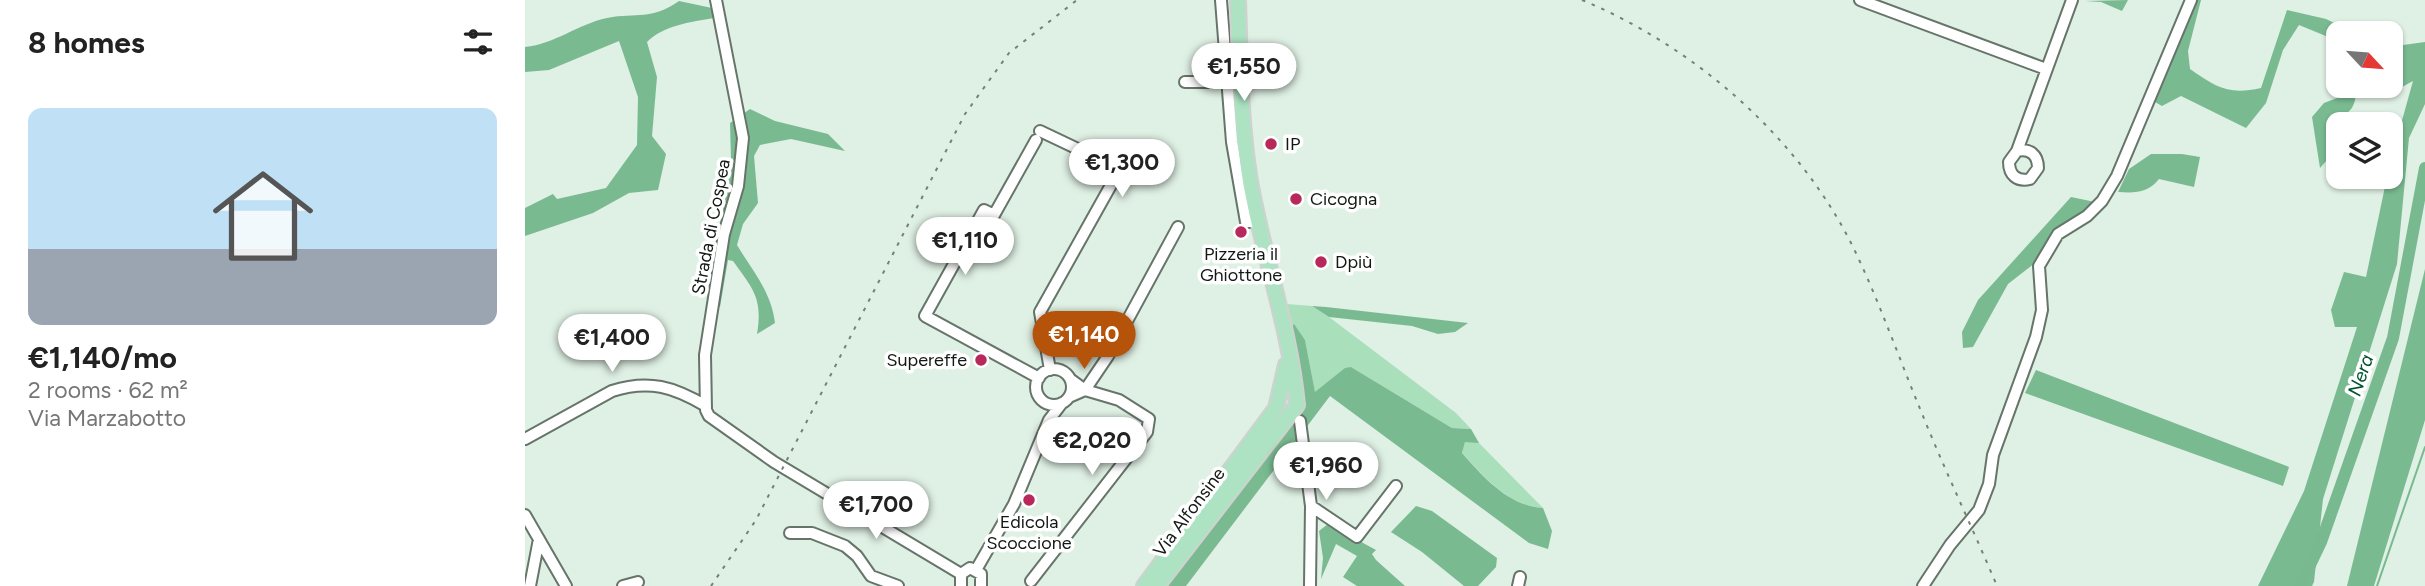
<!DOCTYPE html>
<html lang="en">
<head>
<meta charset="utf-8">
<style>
	body { margin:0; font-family:Figtree,sans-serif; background:#f6f6f6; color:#222; height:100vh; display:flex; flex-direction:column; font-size:26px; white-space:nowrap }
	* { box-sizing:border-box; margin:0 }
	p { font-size:23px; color:#767676 }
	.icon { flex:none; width:38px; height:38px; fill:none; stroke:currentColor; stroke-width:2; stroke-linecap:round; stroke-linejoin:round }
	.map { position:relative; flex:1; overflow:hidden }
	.side { display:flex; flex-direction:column; background:#fff; width:525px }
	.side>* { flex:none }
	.needle { width:46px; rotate:116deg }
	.fabs { position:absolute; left:1801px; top:21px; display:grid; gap:14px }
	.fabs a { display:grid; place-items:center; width:77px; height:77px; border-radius:14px; background:#fff; box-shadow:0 2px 5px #0004; font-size:35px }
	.price { position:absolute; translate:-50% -60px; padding:0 16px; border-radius:24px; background:#fff; color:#222; font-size:23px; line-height:46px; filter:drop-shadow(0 2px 4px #0008) }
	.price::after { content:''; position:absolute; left:50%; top:42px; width:21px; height:16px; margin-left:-10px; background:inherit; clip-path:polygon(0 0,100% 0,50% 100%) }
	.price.on { background:#b45309; color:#fff }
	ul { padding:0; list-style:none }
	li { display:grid; align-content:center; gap:14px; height:371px; padding:0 28px }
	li+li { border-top:2px solid #e0e0e0 }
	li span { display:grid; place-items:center; height:217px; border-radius:14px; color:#555 }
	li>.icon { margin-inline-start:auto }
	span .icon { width:126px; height:126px; fill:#fffc; stroke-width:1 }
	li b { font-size:30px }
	h2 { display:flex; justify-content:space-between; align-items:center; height:84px; padding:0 28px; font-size:30px }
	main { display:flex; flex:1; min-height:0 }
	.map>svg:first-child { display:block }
</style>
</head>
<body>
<main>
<section class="side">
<h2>8 homes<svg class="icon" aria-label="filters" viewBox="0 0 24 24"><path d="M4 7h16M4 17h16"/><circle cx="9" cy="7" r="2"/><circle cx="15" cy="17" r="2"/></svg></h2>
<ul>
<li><span style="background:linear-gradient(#bfe0f5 65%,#9aa5b1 0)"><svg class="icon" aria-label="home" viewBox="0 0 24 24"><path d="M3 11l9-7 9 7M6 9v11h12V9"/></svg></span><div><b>€1,140/mo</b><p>2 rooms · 62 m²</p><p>Via Marzabotto</p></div></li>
</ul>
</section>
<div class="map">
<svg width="1900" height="586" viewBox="0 0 1900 586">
	<rect width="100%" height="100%" fill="#dff0e4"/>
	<path fill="#a9dfbb" d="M 761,304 L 787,306 L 804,317 L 931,413 L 946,429 L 927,428 L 826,367 L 790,393 L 780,340 L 765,321 Z
		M 944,440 L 954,443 L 1018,508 C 984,506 959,477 937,453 L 940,442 Z"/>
	<path fill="#7aba91" d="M 1603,0 L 1597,11 L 1576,2 L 1560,1 Z
		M 1666,0 L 1676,0 L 1663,51 L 1665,69 C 1692,88 1704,95 1736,88 L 1762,10 L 1801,19 L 1830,33 L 1813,33 L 1813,41 L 1774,25 L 1758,50 L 1741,103 L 1721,128 L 1656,96 L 1637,106 L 1630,102 Z
		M 154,1 L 187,8 L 189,18 C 166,22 139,25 122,42 L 132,77 L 127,136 L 141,154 L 133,190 L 104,193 L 68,213 L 0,236 L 0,208 L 28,194 L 32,199 L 81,188 L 112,145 L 113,97 L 94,41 L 24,70 L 0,72 L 0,47 C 30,44 53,24 82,18 C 113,12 125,21 154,1 Z
		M 1900,42 L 1900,104 L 1884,138 L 1872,264 L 1798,499 L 1789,582 L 1787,586 L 1733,586 L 1779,491 L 1832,327 L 1810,327 L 1806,310 L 1819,272 L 1841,277 L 1862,177 L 1866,177 L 1866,160 L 1888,81 C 1860,96 1864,96 1831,92 C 1830,109 1824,114 1809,119 L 1802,160 L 1795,168 L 1787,117 L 1799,103 L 1812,98 L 1820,86 L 1866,86 L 1866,52 L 1878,45 Z
		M 225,109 L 250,121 L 303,134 L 320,151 L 266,139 L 235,145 L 229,156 L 233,203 L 218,224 L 212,245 C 228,272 246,291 250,323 L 232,334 C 238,298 228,289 208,261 L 203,260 L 195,307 L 183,301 L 206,160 L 205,123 Z
		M 1626,154 L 1657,154 L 1675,157 L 1669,187 L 1634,179 C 1623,193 1611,193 1593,192 L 1604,169 Z
		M 1546,197 L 1570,202 L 1515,259 L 1483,284 L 1448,347 L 1438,348 L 1437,332 L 1453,300 Z
		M 1900,269 L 1900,420 L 1849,586 L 1822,586 Z
		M 787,306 L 801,307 L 943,323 L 930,332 L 913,334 L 887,326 L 804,317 Z
		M 769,324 L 780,340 L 790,392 L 820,368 L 826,367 L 927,428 L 946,429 L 954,443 L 940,442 L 937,453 C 959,478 984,506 1018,508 L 1027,531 L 1023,549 L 1004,543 L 805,396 L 661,586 L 637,586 L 779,403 C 777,377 768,353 766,327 Z
		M 1511,370 L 1764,467 L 1758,486 L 1500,393 Z
		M 891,506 L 907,511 L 972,558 L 971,567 L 953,586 L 939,586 L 897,552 L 866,532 Z
		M 803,524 L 851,550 L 847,554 L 851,560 L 880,586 L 832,586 L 818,577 L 832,556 L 811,544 L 796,579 L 798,558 L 794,531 Z"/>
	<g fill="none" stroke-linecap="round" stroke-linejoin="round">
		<path stroke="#79b990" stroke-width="2" d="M 1852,586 L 1900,447"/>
		<path stroke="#79b990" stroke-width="12" d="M 1775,586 L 1796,542 L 1868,338 L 1900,168"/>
		<g stroke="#66746a" stroke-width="14">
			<path id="minor" d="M 191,0 L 218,138 L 213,186 L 199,234 L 180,355 L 181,410 L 184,416 L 249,462 L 436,574
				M 696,0 L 707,142 L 721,222 L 733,222
				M 1335,0 L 1521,69
				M 660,82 L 702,82
				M 515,131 L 595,169 L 515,312 L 525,370
				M 511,140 L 469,215 L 459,210 L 400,316 L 514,378
				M 1492,151 C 1505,148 1513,155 1513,168 L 1505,179 C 1492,182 1484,175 1484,162 L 1492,151 L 1547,0
				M511 387a18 18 0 1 1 36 0a18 18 0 1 1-36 0Z
				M 544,397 L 560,390 L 583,356 L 653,227
				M 775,421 L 786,506 L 785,586
				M 0,439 L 87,391 C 124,379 149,387 181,406
				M 786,506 L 832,537 L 871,486
				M 0,515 L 41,586
				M 265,533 L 287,533 L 320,546 L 332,556 L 346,576 L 373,586
				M 451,570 L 489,504 L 524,420 L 537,403
				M 506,581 L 622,432 L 624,419 L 594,400 L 560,390 L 545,379
				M 5,586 L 14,539
				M 98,586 L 113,582
				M 436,586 L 436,574 L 445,568 L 456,574 L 456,586
				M 993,586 L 995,577
				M 1398,586 L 1425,545 L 1454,510 L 1464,484 L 1468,455 L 1511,337 L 1517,310 L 1514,266 L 1533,234 L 1562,216 L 1577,201 L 1592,176 L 1666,0"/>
		</g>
		<g stroke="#d0d1d0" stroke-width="18">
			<path id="major" d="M 619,586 L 751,408 L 761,365
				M 632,586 L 772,405 C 765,329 738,256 725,181 C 715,121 715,60 713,0"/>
		</g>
		<use href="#minor" stroke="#fff" stroke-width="10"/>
		<use href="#major" stroke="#ade3c2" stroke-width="14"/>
		<path stroke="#748078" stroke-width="2" stroke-dasharray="3.5 7" stroke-linecap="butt" d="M 1057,0 C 1170,47 1275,138 1329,249 C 1355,303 1375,361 1398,416 C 1421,473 1448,529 1472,586
			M 186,586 L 231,520 L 440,114 L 484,53 L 552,0"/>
	</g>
	<g fill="#b7295a" stroke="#fff" stroke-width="2.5">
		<circle cx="746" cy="144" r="7"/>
		<circle cx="771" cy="199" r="7"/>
		<circle cx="716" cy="232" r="7"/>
		<circle cx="796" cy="262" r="7"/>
		<circle cx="456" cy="360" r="7"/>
		<circle cx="504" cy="500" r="7"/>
	</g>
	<g text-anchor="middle" stroke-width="7" stroke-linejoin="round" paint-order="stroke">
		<g font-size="18" fill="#121814" stroke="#fff" text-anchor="start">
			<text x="760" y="150">IP</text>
			<text x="785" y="205">Cicogna</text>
			<text x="716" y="260" text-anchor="middle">Pizzeria il<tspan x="716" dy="21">Ghiottone</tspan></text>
			<text x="810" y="268">Dpiù</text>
			<text x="442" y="366" text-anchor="end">Supereffe</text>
			<text x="504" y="528" text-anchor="middle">Edicola<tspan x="504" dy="21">Scoccione</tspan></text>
		</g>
		<g font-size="18" fill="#121814" stroke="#fff">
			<text transform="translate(186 227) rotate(-79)" y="6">Strada di Cospea</text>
			<text transform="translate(664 512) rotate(-53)" y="6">Via Alfonsine</text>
		</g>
		<g font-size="19" font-style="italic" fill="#00512c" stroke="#fff">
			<text transform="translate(1835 375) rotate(-71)" y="7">Nera</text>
		</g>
	</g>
</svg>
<div class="fabs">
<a><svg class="needle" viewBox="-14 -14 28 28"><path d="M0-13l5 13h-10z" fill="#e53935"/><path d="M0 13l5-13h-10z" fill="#767676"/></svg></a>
<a><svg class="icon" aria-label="layers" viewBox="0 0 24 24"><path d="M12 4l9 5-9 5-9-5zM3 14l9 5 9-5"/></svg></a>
</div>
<b class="price" style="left:719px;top:103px">€1,550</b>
<b class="price" style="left:597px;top:199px">€1,300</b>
<b class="price" style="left:440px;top:277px">€1,110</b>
<b class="price on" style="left:559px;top:371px">€1,140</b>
<b class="price" style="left:87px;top:374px">€1,400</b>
<b class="price" style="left:567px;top:477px">€2,020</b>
<b class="price" style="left:801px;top:502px">€1,960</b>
<b class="price" style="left:351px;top:541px">€1,700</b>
</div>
</main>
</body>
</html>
